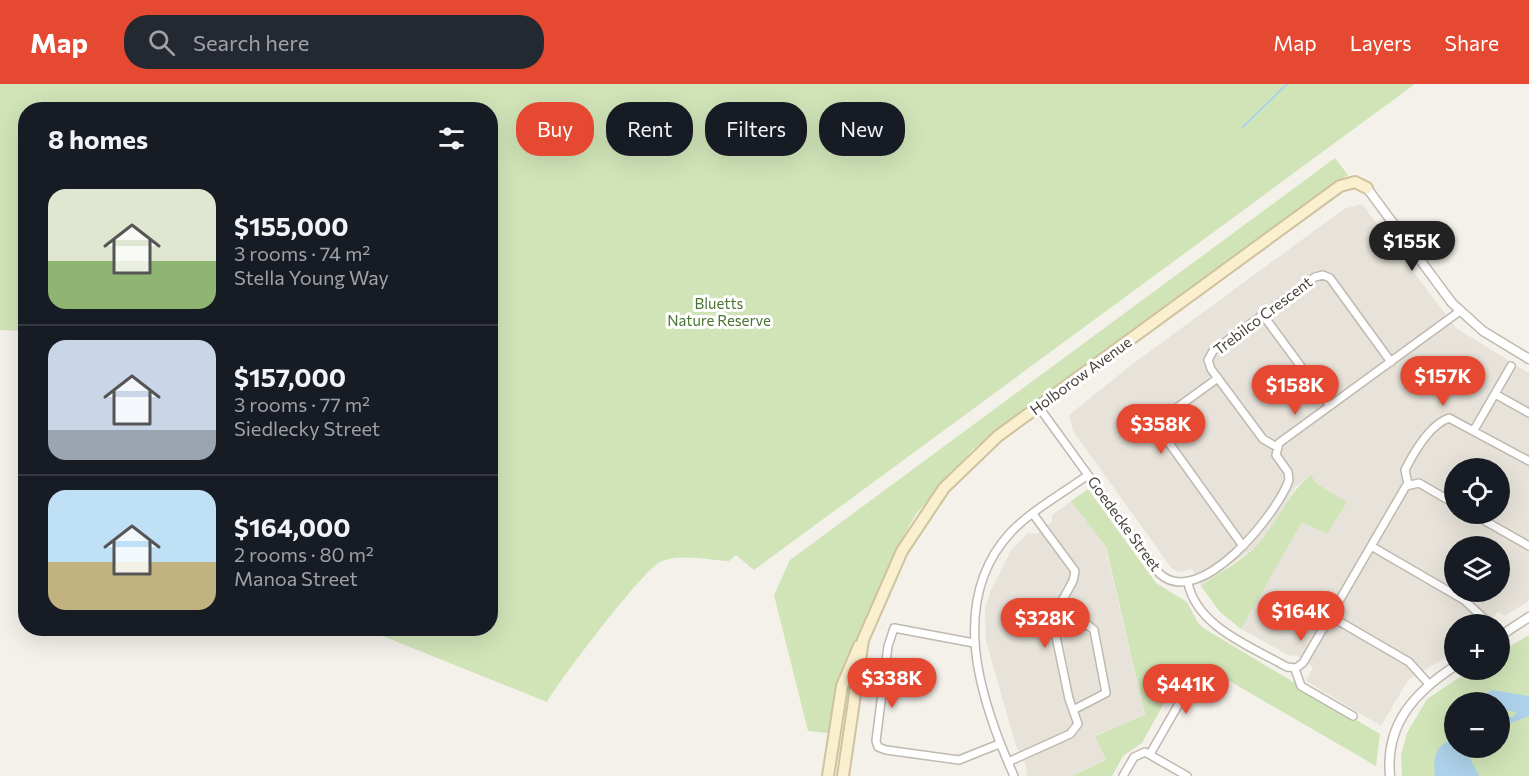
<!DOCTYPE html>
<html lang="en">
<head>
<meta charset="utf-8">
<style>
	body { margin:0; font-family:Commissioner,sans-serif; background:#242831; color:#f1f3f6; height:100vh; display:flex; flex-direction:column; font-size:22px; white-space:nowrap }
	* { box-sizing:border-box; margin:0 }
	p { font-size:20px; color:#9ea1a6 }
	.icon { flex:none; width:33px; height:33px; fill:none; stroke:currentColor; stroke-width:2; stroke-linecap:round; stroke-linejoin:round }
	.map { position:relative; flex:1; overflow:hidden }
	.panel { position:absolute; left:18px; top:18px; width:480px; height:534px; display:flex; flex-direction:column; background:#171b24; border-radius:24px; box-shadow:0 6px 24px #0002 }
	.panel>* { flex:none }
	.banner { position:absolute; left:516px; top:18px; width:570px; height:54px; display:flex; gap:12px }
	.controls { position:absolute; left:1444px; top:374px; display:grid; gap:12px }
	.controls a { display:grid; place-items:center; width:66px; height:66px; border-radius:50%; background:#171b24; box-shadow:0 6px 24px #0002; font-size:30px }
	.price { position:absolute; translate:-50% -51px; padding:0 14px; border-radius:21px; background:#e54931; color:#fff; font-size:20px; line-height:39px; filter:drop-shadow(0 2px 3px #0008) }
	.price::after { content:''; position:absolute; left:50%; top:36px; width:18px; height:14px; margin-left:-9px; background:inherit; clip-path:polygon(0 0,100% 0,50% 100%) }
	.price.current { background:#222; color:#fff }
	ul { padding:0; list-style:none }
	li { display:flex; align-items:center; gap:18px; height:150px; padding:0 30px }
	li+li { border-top:2px solid #363941 }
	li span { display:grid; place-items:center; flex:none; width:168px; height:120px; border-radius:18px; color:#555 }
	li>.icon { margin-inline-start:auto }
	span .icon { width:72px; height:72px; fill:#fffc; stroke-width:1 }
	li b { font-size:26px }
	h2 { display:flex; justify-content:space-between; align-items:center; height:72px; padding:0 30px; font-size:26px }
	.tag { padding:0 21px; border-radius:24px; background:#171b24; box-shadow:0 6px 24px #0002; font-size:21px; line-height:54px }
	.tag.current { background:#e54931; color:#fff }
	header { display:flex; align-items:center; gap:36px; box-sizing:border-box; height:84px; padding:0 30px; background:#e54931; color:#fff }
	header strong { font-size:28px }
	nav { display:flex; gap:33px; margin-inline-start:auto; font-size:21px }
	.search { width:420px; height:54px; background:#242831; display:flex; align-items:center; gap:15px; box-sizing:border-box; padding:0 21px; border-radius:24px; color:#9ea1a6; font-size:22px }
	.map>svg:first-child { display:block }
</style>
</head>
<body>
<header>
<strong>Map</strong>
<div class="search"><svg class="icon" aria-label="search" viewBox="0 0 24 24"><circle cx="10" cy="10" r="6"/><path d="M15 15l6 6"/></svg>Search here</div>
<nav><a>Map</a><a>Layers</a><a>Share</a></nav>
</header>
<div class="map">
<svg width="1529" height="692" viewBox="0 0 1529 692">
	<rect width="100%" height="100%" fill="#f4f1eb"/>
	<path fill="#e7e3da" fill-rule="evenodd" d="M 1362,120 L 1456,244 L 1529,289 L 1529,517 L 1505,532 L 1498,528 L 1487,540 L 1455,540 L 1455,568 L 1408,596 L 1381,642 L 1306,597 L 1313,583 L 1296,571 L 1290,572 L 1241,545 L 1302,438 L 1346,418 L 1317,400 L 1311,391 L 1296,402 L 1268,449 L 1255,463 L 1201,502 L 1192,485 L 1181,488 L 1172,485 L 1073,347 L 1069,331 L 1130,282 L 1344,125 ZM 1455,384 L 1500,384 L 1500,429 L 1455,429 ZM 1455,462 L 1500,462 L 1500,507 L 1455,507 Z
		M 1071,417 L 1105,462 L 1145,632 L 1095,651 L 1106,676 L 1072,692 L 1027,692 L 1026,682 L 1015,659 L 986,557 L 985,526 L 990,508 L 1012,465 L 1028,449 L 1036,450 L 1052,438 L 1052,431 Z"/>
	<path fill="#d1e4b8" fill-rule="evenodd" d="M 0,0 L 1415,0 L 754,486 L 736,471 L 729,477 C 709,476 678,469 660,478 C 643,486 558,598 547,618 L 365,545 L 490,544 L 490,26 L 26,26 L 25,247 L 0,246 Z
		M 1335,74 L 1348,91 L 973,365 L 916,430 L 903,453 L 836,603 L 828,649 L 808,647 L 774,511 L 790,476 Z
		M 1311,391 L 1317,400 L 1347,418 L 1327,450 L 1302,438 L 1241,545 L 1220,528 L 1201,502 C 1219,488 1241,478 1257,461 C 1278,439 1287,409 1311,391 Z
		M 1088,405 L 1156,499 L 1187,518 L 1198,539 L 1205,545 L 1380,650 L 1376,682 L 1207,584 L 1195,602 L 1179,592 L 1142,659 L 1123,672 L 1112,692 L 1072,692 L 1106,676 L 1095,652 L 1145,631 L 1106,463 L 1071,417 Z
		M 1529,551 L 1529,692 L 1402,692 L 1401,671 L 1407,649 L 1427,615 L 1472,585 L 1500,585 L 1500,568 ZM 1455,618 L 1500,618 L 1500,663 L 1455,663 Z"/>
	<path fill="#aed2ea" d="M 1492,606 L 1529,612 L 1529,632 L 1500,643 L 1500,634 L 1513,633 L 1517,628 L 1500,626 L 1500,618 L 1470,618 Z
		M 1450,656 L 1455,656 L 1455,663 L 1464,663 L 1479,692 L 1435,692 C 1433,677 1434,663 1450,656 Z"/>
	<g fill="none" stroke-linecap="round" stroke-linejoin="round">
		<path stroke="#aed2ea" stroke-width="2" d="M 1242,44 L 1287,0"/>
		<g stroke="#bfb9ae" stroke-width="10">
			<path id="minor" d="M 1263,231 L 1330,322
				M 1218,294 L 1164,333 L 1159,345 L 1243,462
				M 1495,310 L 1529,329
				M 1038,322 L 1160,490 C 1200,526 1277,430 1289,396 L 1288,388 L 1276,371 L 1279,359 L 1460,227
				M 1474,346 L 1511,282
				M 1277,363 L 1263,355 L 1211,285 L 1208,276 L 1213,267 L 1315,193 L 1323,191 L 1330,194 L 1391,278
				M 1408,400 L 1405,386 C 1414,368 1429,341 1449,334 L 1529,377
				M 1471,429 L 1529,462
				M 1371,462 L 1464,516 L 1490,540
				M 1188,499 C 1197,543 1252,563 1287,583 L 1296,584 L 1303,579 L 1406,402 L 1419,399 L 1455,420
				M 1330,532 L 1409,578 L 1428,599
				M 1055,548 L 1088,541 L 1094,546 L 1106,609 L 1073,626
				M 974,559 L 894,544 L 888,562 L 876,657 L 878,663 L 886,666 L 959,676 L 999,660
				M 1295,585 L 1301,602 L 1353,632
				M 1150,670 L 1188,604 L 1180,599
				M 1008,678 L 1070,650 L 1078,640 L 1069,615 L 1054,543 L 1057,526 L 1073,497 L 1075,487 L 1033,430
				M 1014,692 C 980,616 947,517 1011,448 C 1032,426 1063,409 1088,391
				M 1123,692 L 1134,673 L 1145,668 L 1187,692"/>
		</g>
		<g stroke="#bfb9ae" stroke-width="11">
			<path id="tertiary" d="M 1367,104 L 1452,219 L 1483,247 L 1529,275
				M 1500,552 L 1529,533
				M 1390,692 C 1385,640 1415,608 1455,582"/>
		</g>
		<g stroke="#cfc29f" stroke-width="14">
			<path id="secondary" d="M 828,692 L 842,602 L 859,562
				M 843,692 L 863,556 L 902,467 L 944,404 L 998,352 L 1340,102 L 1355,98 L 1367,104"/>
		</g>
		<use href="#minor" stroke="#fff" stroke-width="7"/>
		<use href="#tertiary" stroke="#fff" stroke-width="8"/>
		<use href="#secondary" stroke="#faefcf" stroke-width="10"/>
	</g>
	<g text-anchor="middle" stroke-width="6" stroke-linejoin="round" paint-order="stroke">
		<g font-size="15" fill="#4c7432" stroke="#fff">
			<text x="719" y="225">Bluetts<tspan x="719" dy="17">Nature Reserve</tspan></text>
		</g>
		<g font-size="15" fill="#48423a" stroke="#fff">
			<text transform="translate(1263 232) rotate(-37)" y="5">Trebilco Crescent</text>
			<text transform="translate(1081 292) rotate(-36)" y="5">Holborow Avenue</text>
			<text transform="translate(1124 440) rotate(54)" y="5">Goedecke Street</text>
		</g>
	</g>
</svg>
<div class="controls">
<a><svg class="icon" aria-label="locate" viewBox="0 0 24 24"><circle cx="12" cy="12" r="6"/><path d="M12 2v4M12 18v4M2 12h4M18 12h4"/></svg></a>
<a><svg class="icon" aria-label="layers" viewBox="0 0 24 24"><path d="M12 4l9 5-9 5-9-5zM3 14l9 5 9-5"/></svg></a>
<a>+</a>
<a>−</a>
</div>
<b class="price current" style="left:1412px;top:188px">$155K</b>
<b class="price" style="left:1443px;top:323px">$157K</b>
<b class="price" style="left:1295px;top:332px">$158K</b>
<b class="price" style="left:1161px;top:371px">$358K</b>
<b class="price" style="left:1301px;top:558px">$164K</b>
<b class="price" style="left:1045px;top:565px">$328K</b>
<b class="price" style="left:892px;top:625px">$338K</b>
<b class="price" style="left:1186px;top:631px">$441K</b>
<div class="banner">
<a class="tag current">Buy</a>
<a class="tag">Rent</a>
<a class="tag">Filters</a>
<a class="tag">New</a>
</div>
<section class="panel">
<h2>8 homes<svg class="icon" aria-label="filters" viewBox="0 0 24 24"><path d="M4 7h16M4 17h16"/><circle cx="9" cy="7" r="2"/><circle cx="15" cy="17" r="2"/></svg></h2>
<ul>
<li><span style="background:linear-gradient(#dfe7d0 60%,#8fb573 0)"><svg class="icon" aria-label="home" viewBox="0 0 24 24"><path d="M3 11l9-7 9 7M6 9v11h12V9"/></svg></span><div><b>$155,000</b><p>3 rooms · 74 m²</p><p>Stella Young Way</p></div></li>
<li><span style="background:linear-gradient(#c9d6e8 75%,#9aa5b1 0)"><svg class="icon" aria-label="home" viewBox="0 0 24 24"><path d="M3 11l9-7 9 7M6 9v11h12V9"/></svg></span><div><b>$157,000</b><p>3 rooms · 77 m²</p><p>Siedlecky Street</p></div></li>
<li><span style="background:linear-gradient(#bfe0f5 60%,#c2b280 0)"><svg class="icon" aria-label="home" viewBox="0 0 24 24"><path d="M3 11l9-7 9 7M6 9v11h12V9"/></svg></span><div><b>$164,000</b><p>2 rooms · 80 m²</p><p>Manoa Street</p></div></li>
</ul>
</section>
</div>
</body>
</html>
